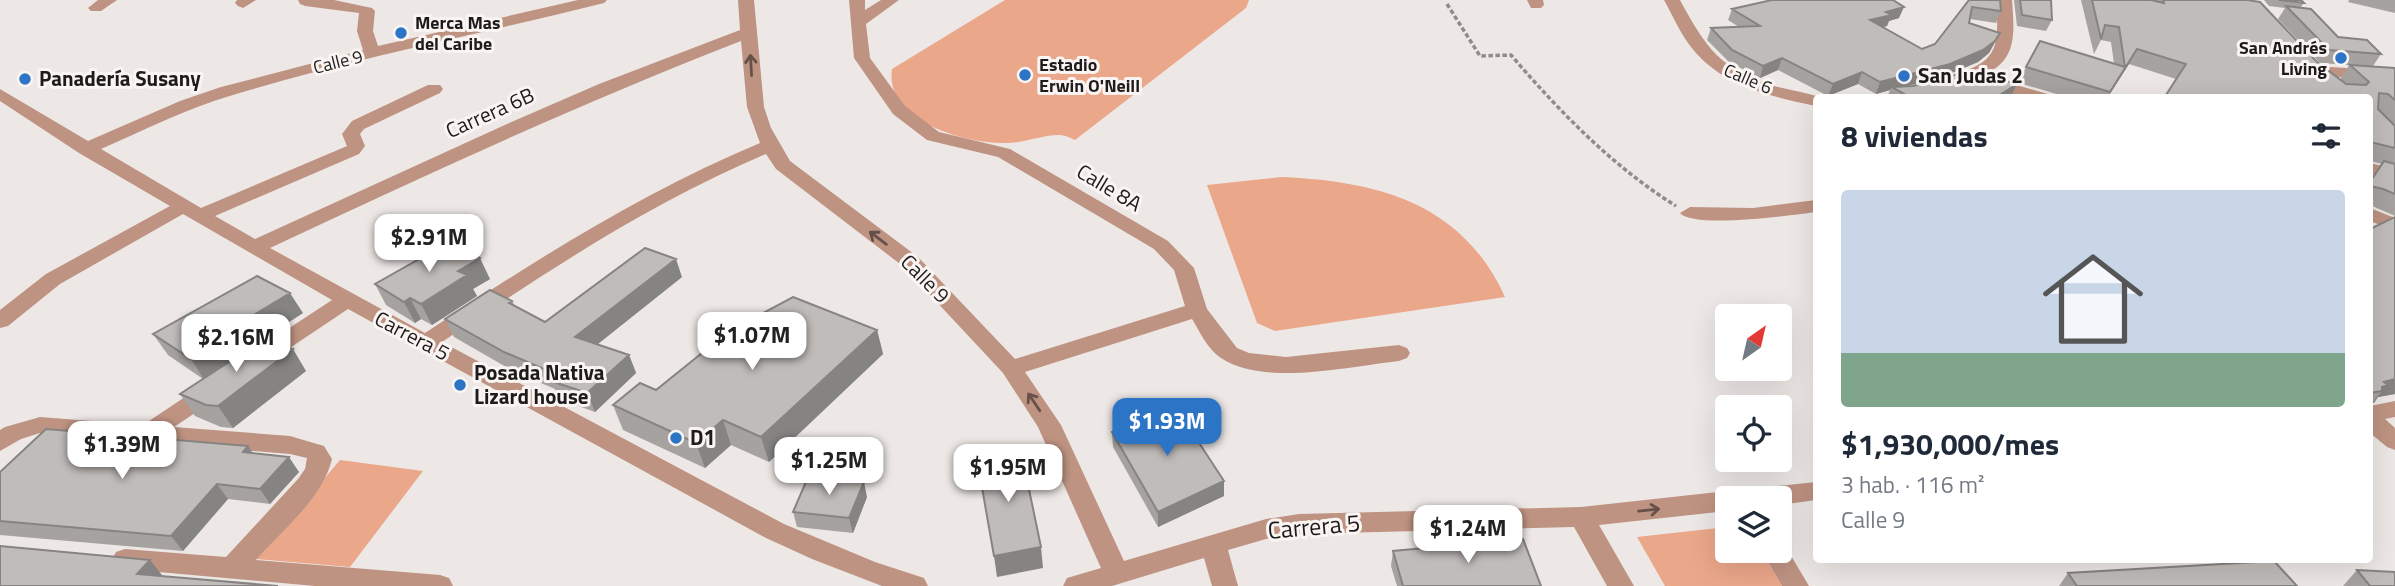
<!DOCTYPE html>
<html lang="es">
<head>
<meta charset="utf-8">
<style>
	body { margin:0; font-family:"Titillium Web",sans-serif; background:#f6f6f7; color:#1f2937; height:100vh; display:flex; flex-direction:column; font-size:26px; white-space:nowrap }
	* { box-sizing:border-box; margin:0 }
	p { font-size:23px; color:#747a83 }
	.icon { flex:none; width:38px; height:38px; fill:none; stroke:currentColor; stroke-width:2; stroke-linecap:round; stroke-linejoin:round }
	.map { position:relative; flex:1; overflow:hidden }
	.side { position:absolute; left:1813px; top:94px; width:560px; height:469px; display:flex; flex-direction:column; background:#fff; border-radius:7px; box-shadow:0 7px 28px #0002 }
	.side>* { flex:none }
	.needle { width:46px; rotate:34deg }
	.buttons { position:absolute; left:1715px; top:304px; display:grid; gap:14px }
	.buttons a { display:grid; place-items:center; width:77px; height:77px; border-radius:7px; background:#fff; box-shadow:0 7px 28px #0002; font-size:35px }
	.price { position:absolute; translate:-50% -60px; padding:0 16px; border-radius:14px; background:#fff; color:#222; font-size:23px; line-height:46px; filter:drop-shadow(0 2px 4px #0008) }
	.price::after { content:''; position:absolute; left:50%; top:42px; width:21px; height:16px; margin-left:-10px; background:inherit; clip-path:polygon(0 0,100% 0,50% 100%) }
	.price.current { background:#2c74c5; color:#fff }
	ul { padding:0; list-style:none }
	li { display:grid; align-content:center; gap:14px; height:371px; padding:0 28px }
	li span { display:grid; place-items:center; height:217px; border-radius:7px; color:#555 }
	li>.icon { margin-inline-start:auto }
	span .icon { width:126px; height:126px; fill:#fffc; stroke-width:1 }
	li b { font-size:30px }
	h2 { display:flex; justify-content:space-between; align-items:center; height:84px; padding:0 28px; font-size:30px }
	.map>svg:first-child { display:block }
</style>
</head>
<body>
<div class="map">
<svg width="2395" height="586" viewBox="0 0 2395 586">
	<rect width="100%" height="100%" fill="#ede8e6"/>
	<path fill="#eba78a" d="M 1005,0 L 1249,0 L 1246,8 L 1075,140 C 1071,138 1064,135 1060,135 C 1046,134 1024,143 1006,143 C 966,144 884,121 892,69 Z
		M 1281,177 C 1376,181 1462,202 1505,297 L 1275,331 L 1257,323 L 1207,185 Z
		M 340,460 L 423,471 L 350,567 L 256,559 Z
		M 1727,527 L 1727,551 L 1762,551 L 1782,586 L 1665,586 L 1637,537 Z"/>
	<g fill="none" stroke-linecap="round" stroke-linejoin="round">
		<path stroke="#908c8b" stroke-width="3.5" stroke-dasharray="4.5 2.5" stroke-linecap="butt" d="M 1447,4 L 1480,56 L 1511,55 C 1560,112 1612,166 1676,206"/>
		<path fill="#be9381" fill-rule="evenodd" d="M 98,0 L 117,0 L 101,11 L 91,11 L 88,8 Z
			M 237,0 L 256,0 L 243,8 L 238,6 L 235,3 Z
			M 298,0 L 334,0 L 372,8 L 375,11 L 373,31 L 378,46 L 578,0 L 607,0 L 604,3 C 481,34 355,58 233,95 C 188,108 144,130 101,149 L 201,208 L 347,146 L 342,134 L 352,121 L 428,85 L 440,85 L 443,89 L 440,93 L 364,129 L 360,134 L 365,146 L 359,154 L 215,216 L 255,239 L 507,124 L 599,84 L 740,30 L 738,0 L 754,0 L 764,107 L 771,128 L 790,161 L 918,257 L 1015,359 L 1185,306 L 1174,270 L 1154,249 L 998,157 L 927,140 L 893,114 L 854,58 L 849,0 L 865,0 L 865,10 L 881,0 L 899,0 L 866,24 L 870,58 L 905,106 L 939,132 L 1010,149 L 1168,241 L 1194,268 L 1207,309 L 1237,348 L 1249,353 L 1286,357 L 1399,345 L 1407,348 L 1410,353 L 1407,358 L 1399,361 C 1350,366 1265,387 1221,358 C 1208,350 1200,332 1192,319 L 1025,372 L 1061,425 L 1124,561 L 1266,519 L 1299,514 L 1581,507 L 1727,491 L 1737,496 L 1739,492 L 1748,489 L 1816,482 L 1816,500 L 1780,505 L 1780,499 L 1727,499 L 1727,511 L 1599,525 L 1634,586 L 1607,586 L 1574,527 L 1299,534 L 1266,539 L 1228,550 L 1238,586 L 1212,586 L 1204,558 L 1112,586 L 1063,586 L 1067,578 L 1101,568 L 1038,427 L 1003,373 L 904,267 L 776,169 L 766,154 C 650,203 546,272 442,342 L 784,524 L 875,562 L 924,578 L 928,586 L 882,586 L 812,559 L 766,538 L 348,309 L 266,364 L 258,367 L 250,364 L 247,359 L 250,354 L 332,300 L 183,214 L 60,284 L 8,326 L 0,328 L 0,310 L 46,274 L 170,206 L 79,153 L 0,101 L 0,89 L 88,141 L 180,101 L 221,87 L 363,50 L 357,31 L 359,13 L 305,6 L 300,4 ZM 741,41 L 747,107 L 760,143 C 640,193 533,262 425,333 L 270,248 C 426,175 581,103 741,41 Z
			M 1527,0 L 1543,0 L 1544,5 L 1541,8 L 1531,8 Z
			M 1664,0 L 1680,0 C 1706,48 1720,69 1774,86 C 1790,90 1807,93 1823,98 L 1816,98 L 1816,106 C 1770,96 1721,86 1691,47 C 1680,33 1673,16 1664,0 Z
			M 1996,0 L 2012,0 C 2015,40 2017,64 1973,80 C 1963,83 1951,88 1941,86 L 1939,82 L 1941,78 C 1996,64 2000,54 1996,0 Z
			M 2314,66 L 2395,71 L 2395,81 L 2308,75 L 2306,71 Z
			M 1987,77 L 2048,94 L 2051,98 L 2023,98 L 1981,86 L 1979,82 Z
			M 2370,163 L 2395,169 L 2395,181 L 2370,174 Z
			M 1816,200 L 1816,212 C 1794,215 1693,229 1680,213 L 1690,207 L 1753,208 Z
			M 2370,208 L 2395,218 L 2395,231 L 2370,221 Z
			M 211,383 L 219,385 L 222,391 L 219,397 L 174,427 L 290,436 L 324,446 L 332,459 C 323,498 282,530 256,560 L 440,575 L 449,578 L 453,586 L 315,586 L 125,569 L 116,566 L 112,559 L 116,552 L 125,549 L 226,557 L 298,479 L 305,469 L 307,458 L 290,454 L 40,433 L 21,439 L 0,451 L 0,430 L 5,427 L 40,417 L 143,425 L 203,385 Z
			M 2395,401 L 2395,417 L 2385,419 L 2395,428 L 2395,450 L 2387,447 L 2370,433 L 2370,406 Z
			M 1780,542 L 1784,544 L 1809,586 L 1782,586 L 1762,551 L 1780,551 Z"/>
	</g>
	<path fill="#a5a2a0" d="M 1969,0 L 2001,11 L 1996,23 L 1970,19 L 1969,23 L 2000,33 L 1989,53 L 1978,62 L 1945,76 L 1905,87 L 2017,84 L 2010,98 L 1887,98 L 1890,90 L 1876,94 L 1858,84 L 1828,96 L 1778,70 L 1760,78 L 1729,62 L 1707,40 L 1711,28 L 1739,27 L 1728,20 L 1732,9 L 1899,18 L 1889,21 L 1887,26 L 1883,27 L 1922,49 L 1935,44 Z
		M 2014,0 L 2051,0 L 2052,20 L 2046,31 L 2017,26 Z
		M 2081,0 L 2247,0 L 2316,61 L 2340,80 L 2349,65 L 2320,63 L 2278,19 L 2285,8 L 2269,6 L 2264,0 L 2301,0 L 2304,3 L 2300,8 L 2338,37 L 2381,54 L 2373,66 L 2395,68 L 2395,216 L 2370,205 L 2370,182 L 2382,164 L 2370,161 L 2370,98 L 2176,79 L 2129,64 L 2107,98 L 2070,98 L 2019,83 L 2026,67 L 2114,64 L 2111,42 L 2101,40 L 2094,54 Z
		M 2349,0 L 2395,0 L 2395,13 L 2348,2 Z
		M 2395,217 L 2395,394 L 2378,397 L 2370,406 L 2370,229 Z
		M 682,277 L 597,344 L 629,355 L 636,373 L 595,412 L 559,399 L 555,389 L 513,371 L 454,337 L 445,319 L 512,301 L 515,306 L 545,322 Z
		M 490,279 L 473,289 L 477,296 L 432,325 L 421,319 L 415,323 L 386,305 L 375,284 Z
		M 303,313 L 250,347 L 306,371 L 233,428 L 221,427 L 195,416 L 180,394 L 203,379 L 168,355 L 153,334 Z
		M 877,330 L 883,354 L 769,462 L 731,445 L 705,468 L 623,430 L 613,405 L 656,390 Z
		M 1112,432 L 1224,481 L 1224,496 L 1158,527 L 1113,447 Z
		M 253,453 L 299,472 L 270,504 L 228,499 L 183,551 L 0,535 L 0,472 Z
		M 867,497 L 853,533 L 797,527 L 793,512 Z
		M 1393,551 L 1541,586 L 1397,586 L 1391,566 Z
		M 2357,570 L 2395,586 L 2343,586 Z
		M 2068,573 L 2297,586 L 2059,586 Z"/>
	<path fill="#868482" d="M 1904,7 L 1899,18 L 1889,21 L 1887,26 L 1866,32 L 1870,20 L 1886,12 Z
		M 2000,33 L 1989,53 L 1978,62 L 1945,76 L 1896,89 L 1892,87 L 1890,90 L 1876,94 L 1880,82 Z
		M 2137,49 L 2129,64 L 2107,98 L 2106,98 Z
		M 1782,58 L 1778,70 L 1760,78 L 1763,66 Z
		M 1862,72 L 1858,84 L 1828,96 L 1833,84 Z
		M 2017,84 L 2010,98 L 1995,98 Z
		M 480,258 L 490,279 L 473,289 L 477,296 L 432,325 L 421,304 L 458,271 Z
		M 676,259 L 682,277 L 583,356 L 575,337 Z
		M 290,293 L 303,313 L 250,347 L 252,350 L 205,381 L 191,359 L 234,327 Z
		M 410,298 L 421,319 L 415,323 L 404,302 Z
		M 877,330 L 883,354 L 769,462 L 761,437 Z
		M 293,349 L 306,371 L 233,428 L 218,406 Z
		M 629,355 L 636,373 L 595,412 L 587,393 Z
		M 2395,379 L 2395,394 L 2378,397 L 2374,403 L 2372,403 L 2382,391 L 2384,382 Z
		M 723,420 L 731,445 L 705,468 L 696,443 Z
		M 248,446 L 258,461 L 243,452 Z
		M 289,457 L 299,472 L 270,504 L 260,489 Z
		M 1224,481 L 1224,496 L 1158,527 L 1158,512 Z
		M 864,482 L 867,497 L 853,533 L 849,518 Z
		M 217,484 L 228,499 L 183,551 L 171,536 Z
		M 1041,547 L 1043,568 L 997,577 L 994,556 Z
		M 150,560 L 162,575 L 152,586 L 137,574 Z"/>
	<path fill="#c0bcba" stroke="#868482" stroke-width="2" d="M 1772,0 L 1893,0 L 1904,7 L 1886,12 L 1892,15 L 1870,20 L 1922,49 L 1935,44 L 1969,0 L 2000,0 L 2001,11 L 1972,7 L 1969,23 L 2000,33 L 1995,41 L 1983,50 L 1950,64 L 1880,82 L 1862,72 L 1833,84 L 1782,58 L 1763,66 L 1732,50 L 1711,28 L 1760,26 L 1732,9 Z
		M 2020,0 L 2051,0 L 2052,20 L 2022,15 Z
		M 2092,0 L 2151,0 L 2164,3 L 2163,0 L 2247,0 L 2260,2 L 2316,61 L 2346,84 L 2366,85 L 2369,82 L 2350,65 L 2395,68 L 2395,100 L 2388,94 L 2379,93 L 2378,109 L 2395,126 L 2395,148 L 2370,142 L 2370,98 L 2164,98 L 2186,64 L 2137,49 L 2110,92 L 2026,67 L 2040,41 L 2125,67 L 2119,27 L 2105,25 L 2101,39 Z
		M 2279,0 L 2301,0 L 2304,3 Z
		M 2286,6 L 2311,9 L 2338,37 L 2367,40 L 2381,54 L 2329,50 Z
		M 1969,71 L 2017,84 L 1995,98 L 1897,98 L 1906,95 L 1892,87 L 1913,86 Z
		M 2384,161 L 2395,164 L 2395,194 L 2383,189 L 2370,186 L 2370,182 Z
		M 2395,217 L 2395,379 L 2384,382 L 2388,385 L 2382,387 L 2382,391 L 2370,393 L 2370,229 Z
		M 451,241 L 480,258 L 458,271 L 467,275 L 421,304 L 410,298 L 404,302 L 375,284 Z
		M 645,248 L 676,259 L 575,337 L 629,355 L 587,393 L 551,381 L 558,375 L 504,352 L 445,319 L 490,290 L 512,301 L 509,303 L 545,322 Z
		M 257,276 L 290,293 L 234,327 L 238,329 L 191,359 L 153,334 Z
		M 793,297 L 877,330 L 761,437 L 723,420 L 696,443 L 613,405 L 640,383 L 656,390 L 728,332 Z
		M 264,339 L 293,349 L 218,406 L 206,405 L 180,394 Z
		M 1175,406 L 1224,481 L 1158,512 L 1112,432 Z
		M 46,429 L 248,446 L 243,452 L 289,457 L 260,489 L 217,484 L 171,536 L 0,521 L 0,472 Z
		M 1021,451 L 1041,547 L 994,556 L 977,459 Z
		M 808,477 L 864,482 L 849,518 L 793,512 Z
		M 1523,539 L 1541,586 L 1403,586 L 1393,551 Z
		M 0,546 L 150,560 L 137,574 L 278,586 L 0,586 Z
		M 2274,561 L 2297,586 L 2077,586 L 2068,573 Z
		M 2357,570 L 2395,572 L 2395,586 L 2370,586 Z"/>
	<defs><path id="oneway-shaft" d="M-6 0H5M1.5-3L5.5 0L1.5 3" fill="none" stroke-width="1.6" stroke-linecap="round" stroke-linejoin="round" transform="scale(1.75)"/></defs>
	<g stroke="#655149">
		<use href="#oneway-shaft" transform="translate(751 65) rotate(-93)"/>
		<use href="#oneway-shaft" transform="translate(878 238) rotate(-143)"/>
		<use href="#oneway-shaft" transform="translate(1034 402) rotate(-124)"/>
		<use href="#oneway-shaft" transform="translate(1649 510) rotate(-6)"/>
	</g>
	<g fill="#2c74c5" stroke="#faf5f3" stroke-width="2.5">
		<circle cx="401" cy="33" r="7"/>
		<circle cx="2341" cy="58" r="7"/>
		<circle cx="1025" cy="75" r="7"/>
		<circle cx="1904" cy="76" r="7"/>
		<circle cx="25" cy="79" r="7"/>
		<circle cx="460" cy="385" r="7"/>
		<circle cx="676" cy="438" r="7"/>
	</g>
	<g text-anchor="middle" stroke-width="6" stroke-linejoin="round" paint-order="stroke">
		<g font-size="18" font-weight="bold" fill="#1d1b1b" stroke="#faf5f3" text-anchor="start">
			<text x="415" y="29">Merca Mas<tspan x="415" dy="21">del Caribe</tspan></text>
			<text x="2327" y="54" text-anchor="end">San Andrés<tspan x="2327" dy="21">Living</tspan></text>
			<text x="1039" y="71">Estadio<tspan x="1039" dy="21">Erwin O'Neill</tspan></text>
		</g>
		<g font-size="18" fill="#1d1b1b" stroke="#faf5f3">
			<text transform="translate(338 62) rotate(-14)" y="6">Calle 9</text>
			<text transform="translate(1748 79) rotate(23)" y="6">Calle 6</text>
		</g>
		<g font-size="21" font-weight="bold" fill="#1d1b1b" stroke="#faf5f3" text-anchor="start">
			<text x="1918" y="83">San Judas 2</text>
			<text x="39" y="86">Panadería Susany</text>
			<text x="474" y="380">Posada Nativa<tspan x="474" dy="24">Lizard house</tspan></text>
			<text x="690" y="445">D1</text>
		</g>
		<g font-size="21" fill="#1d1b1b" stroke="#faf5f3">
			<text transform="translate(490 113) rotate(-24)" y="7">Carrera 6B</text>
			<text transform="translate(1109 188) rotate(31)" y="7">Calle 8A</text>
			<text transform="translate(925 279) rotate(45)" y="7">Calle 9</text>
			<text transform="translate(412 336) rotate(28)" y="7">Carrera 5</text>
		</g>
		<g font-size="24" fill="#1d1b1b" stroke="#faf5f3">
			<text transform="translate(1314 527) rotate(-5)" y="8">Carrera 5</text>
		</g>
	</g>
</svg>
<div class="buttons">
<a><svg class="needle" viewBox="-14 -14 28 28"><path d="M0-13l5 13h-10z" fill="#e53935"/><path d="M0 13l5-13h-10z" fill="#747a83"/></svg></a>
<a><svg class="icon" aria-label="locate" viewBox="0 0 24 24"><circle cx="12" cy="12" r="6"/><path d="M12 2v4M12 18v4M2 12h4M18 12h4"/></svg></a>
<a><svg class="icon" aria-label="layers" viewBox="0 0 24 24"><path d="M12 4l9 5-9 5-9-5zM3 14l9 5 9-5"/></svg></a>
</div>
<b class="price" style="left:429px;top:274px">$2.91M</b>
<b class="price" style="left:752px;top:372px">$1.07M</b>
<b class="price" style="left:236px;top:374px">$2.16M</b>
<b class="price current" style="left:1167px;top:458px">$1.93M</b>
<b class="price" style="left:122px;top:481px">$1.39M</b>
<b class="price" style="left:829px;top:497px">$1.25M</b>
<b class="price" style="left:1008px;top:504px">$1.95M</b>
<b class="price" style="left:1468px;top:565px">$1.24M</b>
<section class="side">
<h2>8 viviendas<svg class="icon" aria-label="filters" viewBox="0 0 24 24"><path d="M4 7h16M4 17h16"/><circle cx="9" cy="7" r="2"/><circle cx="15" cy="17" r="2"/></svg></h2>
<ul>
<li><span style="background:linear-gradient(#c9d6e8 75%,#7fa58c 0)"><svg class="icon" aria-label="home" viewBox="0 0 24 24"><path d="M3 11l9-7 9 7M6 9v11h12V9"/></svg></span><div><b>$1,930,000/mes</b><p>3 hab. · 116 m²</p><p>Calle 9</p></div></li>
</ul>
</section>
</div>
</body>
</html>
